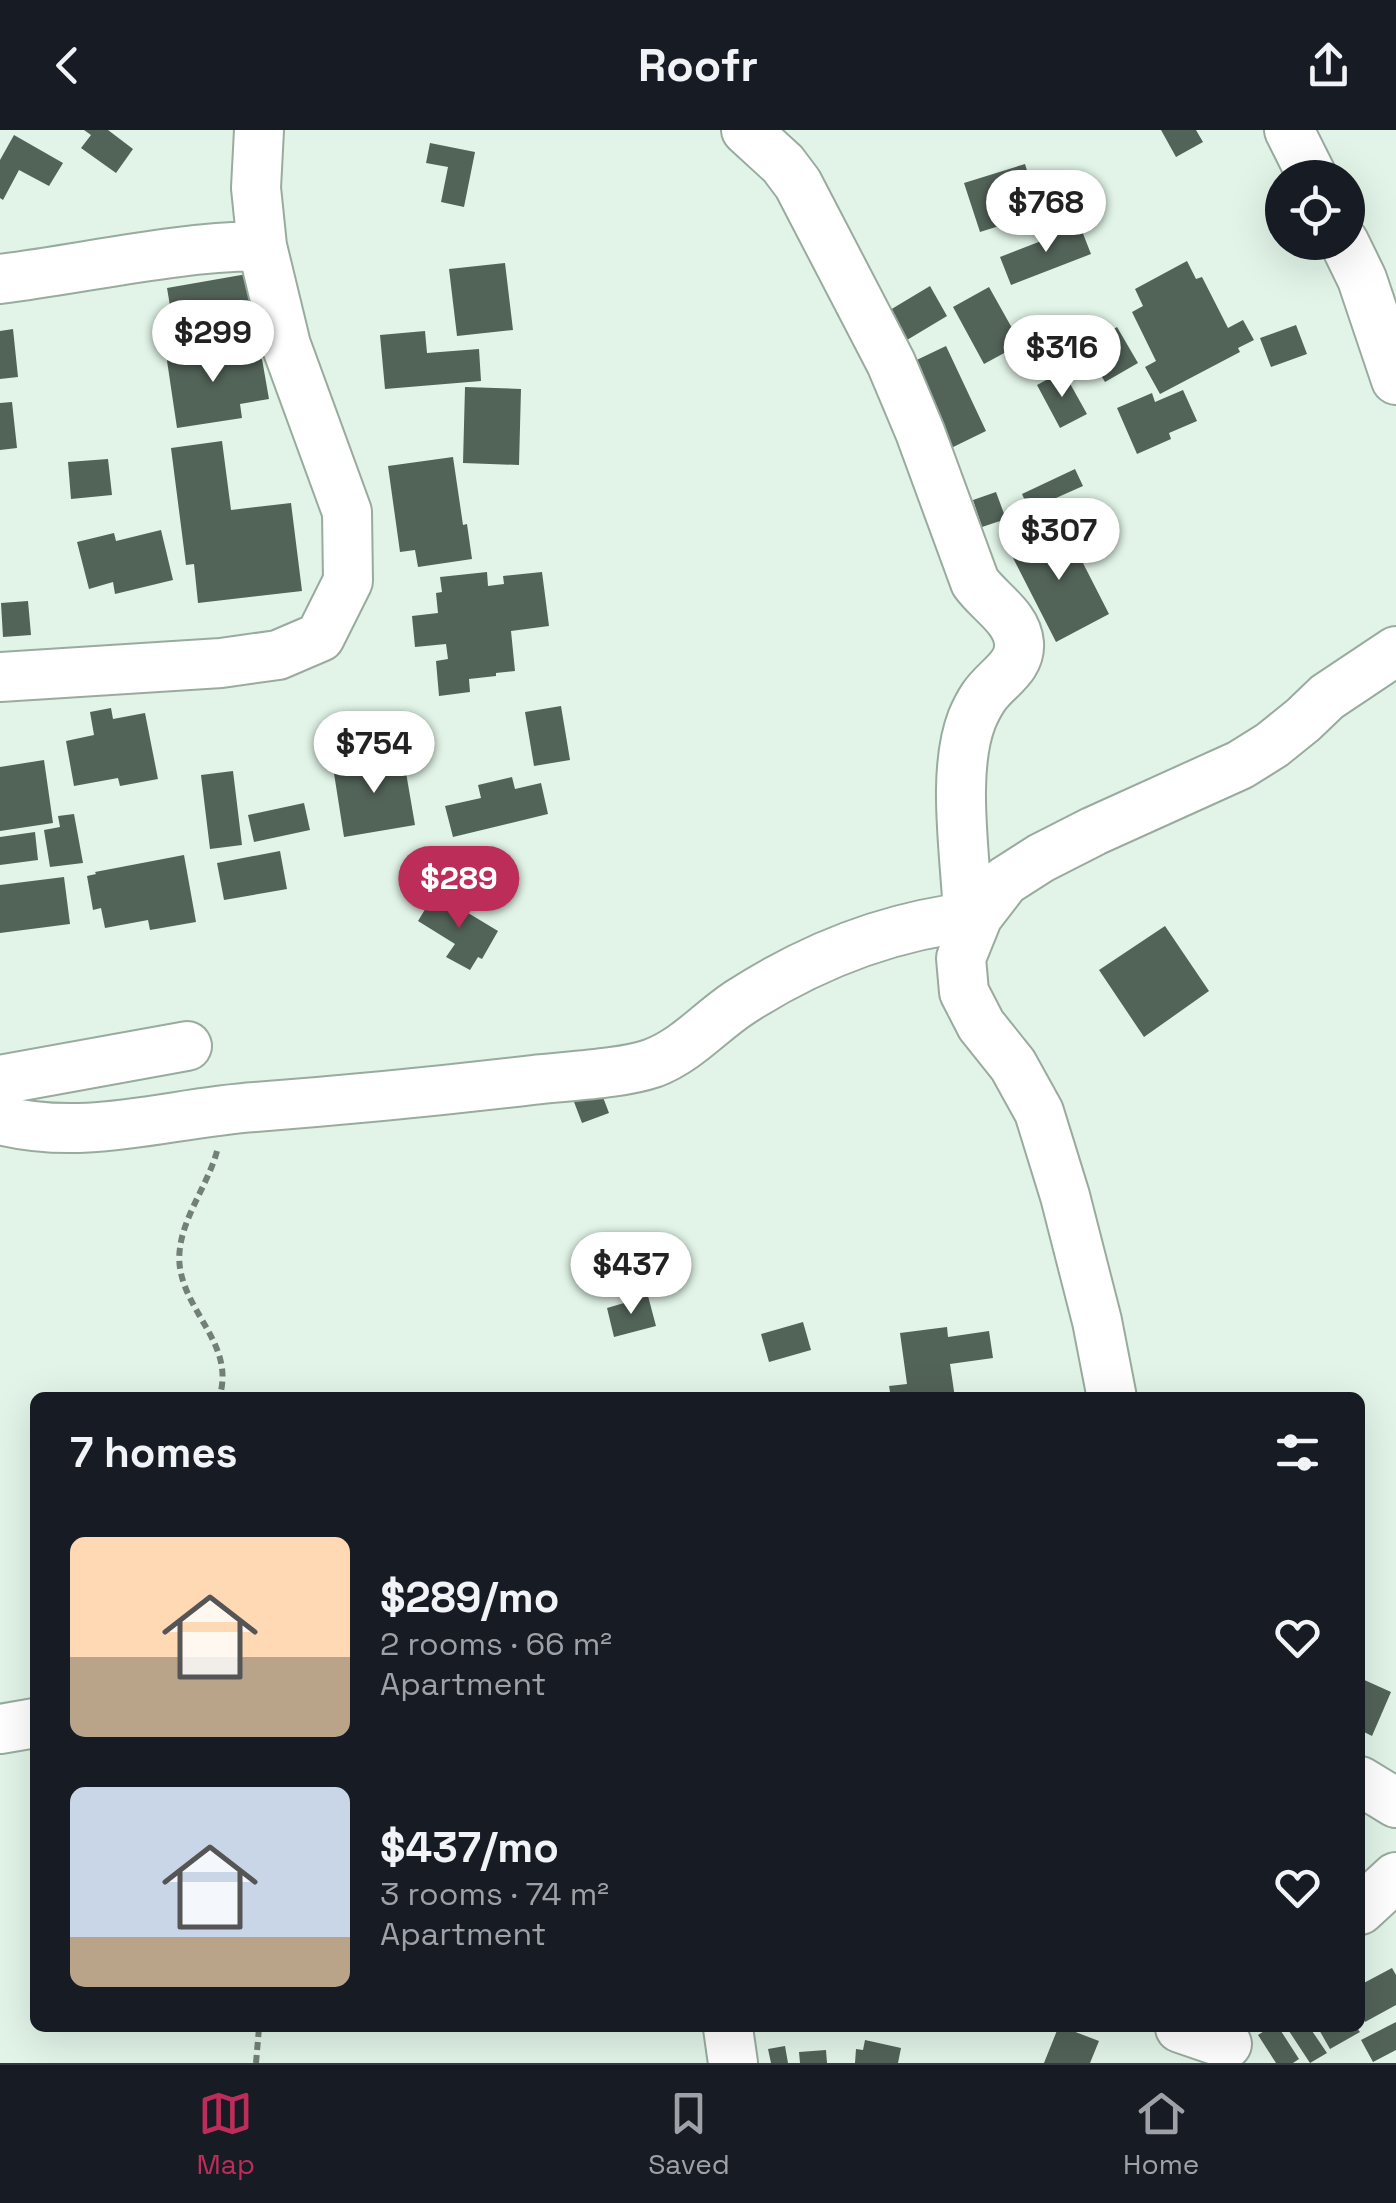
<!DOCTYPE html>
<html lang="en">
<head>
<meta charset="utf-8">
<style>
	body { margin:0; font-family:"Space Grotesk",sans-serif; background:#242831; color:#f1f3f6; height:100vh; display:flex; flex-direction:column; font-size:38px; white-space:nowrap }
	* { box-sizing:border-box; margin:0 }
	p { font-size:32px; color:#9ea1a6 }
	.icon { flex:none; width:55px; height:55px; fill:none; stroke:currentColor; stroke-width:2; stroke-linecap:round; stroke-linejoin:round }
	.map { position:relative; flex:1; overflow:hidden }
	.panel { position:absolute; left:30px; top:1262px; width:1335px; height:640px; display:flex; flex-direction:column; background:#171b24; border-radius:15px; box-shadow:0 10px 40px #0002 }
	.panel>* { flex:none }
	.tools { position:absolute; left:1265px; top:30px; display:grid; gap:20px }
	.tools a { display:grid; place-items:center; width:100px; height:100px; border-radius:50%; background:#171b24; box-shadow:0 10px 40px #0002; font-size:50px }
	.price { position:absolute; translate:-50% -85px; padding:0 22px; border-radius:35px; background:#fff; color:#222; font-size:32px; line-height:65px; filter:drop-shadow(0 2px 5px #0008) }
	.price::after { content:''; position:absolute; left:50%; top:60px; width:30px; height:22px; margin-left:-15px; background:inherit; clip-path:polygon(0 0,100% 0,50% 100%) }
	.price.active { background:#bc2d5a; color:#fff }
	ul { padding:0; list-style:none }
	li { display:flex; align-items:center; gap:30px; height:250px; padding:0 40px }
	li span { display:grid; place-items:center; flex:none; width:280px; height:200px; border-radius:15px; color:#555 }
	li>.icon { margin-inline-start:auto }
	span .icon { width:120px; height:120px; fill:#fffc; stroke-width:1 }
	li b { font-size:42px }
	h2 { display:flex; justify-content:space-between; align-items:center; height:120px; padding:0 40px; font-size:42px }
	header { display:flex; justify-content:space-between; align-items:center; height:130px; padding:0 40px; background:#171b24; font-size:45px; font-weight:800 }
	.tab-bar { display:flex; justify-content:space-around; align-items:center; height:140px; border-top:2px solid #363941; background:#171b24; font-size:28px; color:#9ea1a6 }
	.tab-bar a { display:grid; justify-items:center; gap:5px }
	.tab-bar .active { color:#bc2d5a }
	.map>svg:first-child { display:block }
</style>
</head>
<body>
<header><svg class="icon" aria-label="back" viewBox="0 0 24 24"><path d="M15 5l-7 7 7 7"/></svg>Roofr<svg class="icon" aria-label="share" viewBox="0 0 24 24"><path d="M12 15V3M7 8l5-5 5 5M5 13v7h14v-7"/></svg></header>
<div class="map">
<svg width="1396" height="1933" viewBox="0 0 1396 1933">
	<rect width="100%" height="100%" fill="#e1f4e7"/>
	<path fill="#526358" d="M 84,0 L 108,0 L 133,19 L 116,43 L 81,18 L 91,5 Z
		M 1161,0 L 1196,0 L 1203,12 L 1176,27 Z
		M 14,5 L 63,33 L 49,56 L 19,40 L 3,70 L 0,68 L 0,30 Z
		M 430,13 L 475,22 L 464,77 L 441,72 L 448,37 L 426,33 Z
		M 1025,34 L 1040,83 L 980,102 L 964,53 Z
		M 1080,96 L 1091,124 L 1011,155 L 1000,127 Z
		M 1187,131 L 1196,149 L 1202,147 L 1228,198 L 1243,190 L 1254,210 L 1238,218 L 1240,222 L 1160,264 L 1145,237 L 1156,231 L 1132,182 L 1143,176 L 1135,159 Z
		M 505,133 L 513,200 L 457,206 L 449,139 Z
		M 247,144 L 253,180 L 173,194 L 167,158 Z
		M 930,156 L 947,186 L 902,213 L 885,183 Z
		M 989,157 L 1021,214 L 984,234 L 953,177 Z
		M 1296,195 L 1307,224 L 1271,237 L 1260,208 Z
		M 1117,197 L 1138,233 L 1105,252 L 1084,217 Z
		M 13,199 L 18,247 L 0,249 L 0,201 Z
		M 425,201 L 427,223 L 479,219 L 481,251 L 385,259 L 380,205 Z
		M 228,214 L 232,234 L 262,229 L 269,269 L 240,274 L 242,288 L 177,298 L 166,224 Z
		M 946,216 L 986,301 L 945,321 L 904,236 Z
		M 1063,241 L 1087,284 L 1060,298 L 1037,255 Z
		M 465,257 L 521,259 L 519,335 L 463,333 Z
		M 1183,260 L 1197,291 L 1169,303 L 1171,309 L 1137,324 L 1117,278 L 1152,263 L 1155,272 Z
		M 12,272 L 17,318 L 0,320 L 0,273 Z
		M 222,311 L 231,380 L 291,373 L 302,461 L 198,473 L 194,434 L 186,435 L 171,318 Z
		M 453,327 L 463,395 L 467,394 L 472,429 L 418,437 L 415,420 L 400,422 L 388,336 Z
		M 108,329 L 112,365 L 71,369 L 68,332 Z
		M 1075,339 L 1083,356 L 1029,380 L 1022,364 Z
		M 996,362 L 1006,389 L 982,397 L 973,370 Z
		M 1063,394 L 1109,484 L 1056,512 L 1010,422 Z
		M 161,400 L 173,450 L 115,464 L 113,452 L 89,459 L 77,412 L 114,403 L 116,411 Z
		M 487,442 L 488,456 L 504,454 L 503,446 L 542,442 L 549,496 L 511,501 L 515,541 L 496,543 L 496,546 L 469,549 L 470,562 L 439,566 L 436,531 L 448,529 L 446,514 L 415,517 L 412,486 L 438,483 L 436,463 L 442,462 L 440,447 Z
		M 28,471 L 31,505 L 3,507 L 1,473 Z
		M 561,576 L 570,630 L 534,636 L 525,582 Z
		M 111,578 L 113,589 L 145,583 L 158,649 L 120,656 L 118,648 L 74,656 L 66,611 L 94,605 L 90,582 Z
		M 403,625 L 415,695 L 344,707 L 333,637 Z
		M 44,630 L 53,693 L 0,701 L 0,637 Z
		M 233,641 L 242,715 L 210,719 L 201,645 Z
		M 512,647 L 515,659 L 541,653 L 548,684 L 453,707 L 445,676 L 481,668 L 478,655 Z
		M 304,673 L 310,700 L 254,712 L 248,685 Z
		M 74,684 L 83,733 L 50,737 L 44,700 L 60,697 L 58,686 Z
		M 35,702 L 38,730 L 0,735 L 0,707 Z
		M 280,721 L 287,759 L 224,770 L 217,733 Z
		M 184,725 L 196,792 L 150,800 L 148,790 L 105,798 L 101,778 L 93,780 L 87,746 L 96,744 L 95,742 Z
		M 64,747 L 70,794 L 0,803 L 0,755 Z
		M 435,763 L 498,801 L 482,829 L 478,827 L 470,840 L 446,827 L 455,814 L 418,791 Z
		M 1165,796 L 1209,861 L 1144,907 L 1099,840 Z
		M 595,946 L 609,983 L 582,993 L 568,956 Z
		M 610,1113 L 621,1155 L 591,1162 L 580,1120 Z
		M 648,1166 L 656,1196 L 614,1207 L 607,1178 Z
		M 803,1192 L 811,1220 L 769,1232 L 761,1204 Z
		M 947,1197 L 948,1207 L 989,1201 L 993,1228 L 950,1234 L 955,1268 L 891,1268 L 889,1256 L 907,1254 L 900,1203 Z
		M 1360,1548 L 1391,1562 L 1372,1606 L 1360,1600 Z
		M 1392,1838 L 1396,1845 L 1396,1875 L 1365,1892 L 1360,1883 L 1360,1855 Z
		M 1396,1892 L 1396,1920 L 1373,1932 L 1361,1910 Z
		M 1058,1898 L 1065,1898 L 1099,1911 L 1090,1933 L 1044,1933 Z
		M 1269,1898 L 1279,1898 L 1299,1929 L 1293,1933 L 1276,1933 L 1258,1905 Z
		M 1287,1898 L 1310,1898 L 1327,1923 L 1310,1933 Z
		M 1318,1898 L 1357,1898 L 1360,1902 L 1330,1919 Z
		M 865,1910 L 901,1918 L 898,1933 L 855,1933 L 856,1919 L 863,1920 Z
		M 785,1916 L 788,1933 L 771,1933 L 768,1919 Z
		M 826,1920 L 827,1933 L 800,1933 L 799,1922 Z"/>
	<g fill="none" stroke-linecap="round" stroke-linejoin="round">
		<g stroke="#99ab9f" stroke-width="52">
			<path id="minor" d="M 746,0 L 783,34 L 798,54 L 891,233 L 920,302 L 975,452 C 989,472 1017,487 1019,513 C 1021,538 995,549 983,568 C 979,574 975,582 972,589 C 951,643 966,728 968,787
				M 1289,0 L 1313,48
				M 1344,112 L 1362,149 L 1396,250
				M 0,149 C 87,138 174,117 262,116
				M 0,547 L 221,533 L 278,525 L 320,507 L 348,451 L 347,382 L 286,215 L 262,116 L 256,58 L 259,0
				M 0,950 L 187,916
				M 0,990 C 87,1012 169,983 255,977 C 348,970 440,961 533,950 C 567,946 622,944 653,933 C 687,920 709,893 739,873 C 813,825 890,795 978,786
				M 1112,1268 L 1097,1191 L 1065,1066 L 1039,982 L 1013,935 L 981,895 L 964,862 L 961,828 L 978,786 L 1005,751 L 1041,728 L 1094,701 L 1240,635 L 1272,615 L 1303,590 L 1327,567 L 1396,521
				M 0,1599 L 35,1593
				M 1360,1651 L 1396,1673
				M 1360,1780 L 1396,1747
				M 728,1898 L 733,1933
				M 1180,1898 L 1227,1914"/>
		</g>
		<path stroke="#738077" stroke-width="6" stroke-dasharray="8 5" stroke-linecap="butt" d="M 217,1021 C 207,1059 174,1097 180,1138 C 187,1185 236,1217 219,1268
			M 256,1933 L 259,1898"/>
		<use href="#minor" stroke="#fff" stroke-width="48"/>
	</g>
</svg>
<div class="tools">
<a><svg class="icon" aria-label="locate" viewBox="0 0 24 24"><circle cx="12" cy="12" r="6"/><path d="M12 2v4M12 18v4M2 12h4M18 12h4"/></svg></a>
</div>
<b class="price" style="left:1046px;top:125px">$768</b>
<b class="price" style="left:213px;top:255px">$299</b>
<b class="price" style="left:1062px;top:270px">$316</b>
<b class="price" style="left:1059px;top:453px">$307</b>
<b class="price" style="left:374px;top:666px">$754</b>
<b class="price active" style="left:459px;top:801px">$289</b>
<b class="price" style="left:631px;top:1187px">$437</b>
<section class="panel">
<h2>7 homes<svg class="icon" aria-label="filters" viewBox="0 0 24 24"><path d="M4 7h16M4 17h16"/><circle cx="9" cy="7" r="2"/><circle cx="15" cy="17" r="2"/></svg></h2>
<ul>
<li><span style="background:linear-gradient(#ffd9b3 60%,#b9a48a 0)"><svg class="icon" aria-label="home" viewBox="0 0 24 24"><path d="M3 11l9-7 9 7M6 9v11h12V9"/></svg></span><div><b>$289/mo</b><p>2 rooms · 66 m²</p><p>Apartment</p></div><svg class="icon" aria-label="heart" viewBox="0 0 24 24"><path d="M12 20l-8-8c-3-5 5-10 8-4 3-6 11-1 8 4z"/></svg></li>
<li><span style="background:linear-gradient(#c9d6e8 75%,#b9a48a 0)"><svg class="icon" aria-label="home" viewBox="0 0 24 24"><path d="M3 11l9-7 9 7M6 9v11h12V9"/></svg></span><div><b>$437/mo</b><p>3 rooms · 74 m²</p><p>Apartment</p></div><svg class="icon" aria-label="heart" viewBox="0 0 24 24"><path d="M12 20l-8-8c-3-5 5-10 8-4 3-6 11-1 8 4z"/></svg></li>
</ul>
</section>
</div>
<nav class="tab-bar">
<a class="active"><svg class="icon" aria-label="map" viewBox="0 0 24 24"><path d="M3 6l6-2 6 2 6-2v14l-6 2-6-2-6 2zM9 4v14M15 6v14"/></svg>Map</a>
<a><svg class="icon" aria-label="saved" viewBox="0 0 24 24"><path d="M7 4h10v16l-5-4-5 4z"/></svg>Saved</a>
<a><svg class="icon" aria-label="home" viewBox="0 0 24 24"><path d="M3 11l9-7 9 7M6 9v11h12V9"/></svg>Home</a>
</nav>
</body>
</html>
